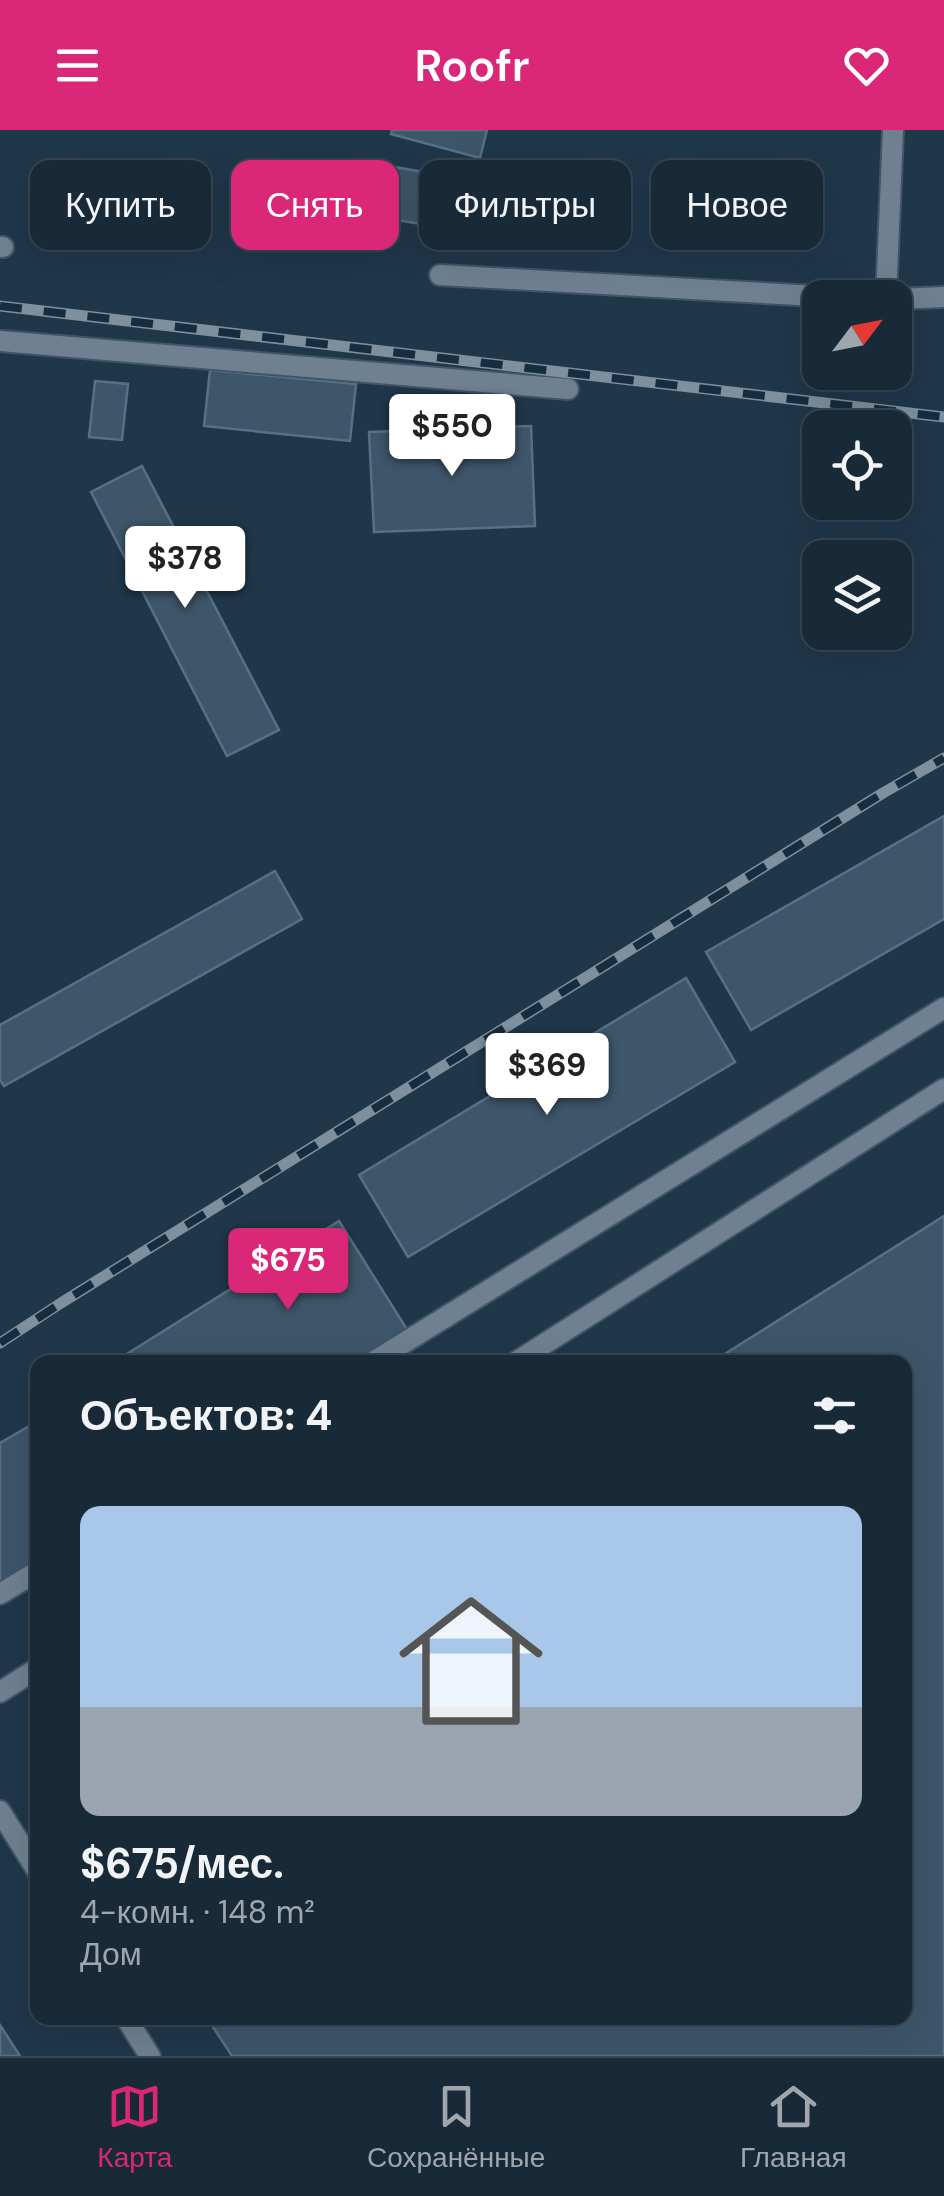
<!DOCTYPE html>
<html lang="ru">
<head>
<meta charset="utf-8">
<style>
	body { margin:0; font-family:"DM Sans",sans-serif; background:#253543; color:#f1f3f6; height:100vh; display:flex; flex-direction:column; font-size:38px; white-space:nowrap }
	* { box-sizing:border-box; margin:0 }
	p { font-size:32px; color:#9fa6ae }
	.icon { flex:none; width:55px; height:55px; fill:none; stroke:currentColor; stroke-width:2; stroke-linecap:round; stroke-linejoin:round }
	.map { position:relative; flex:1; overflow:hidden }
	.side { position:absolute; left:30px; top:1225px; width:882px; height:670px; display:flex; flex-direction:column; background:#182938; border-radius:20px; box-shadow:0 10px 40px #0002,0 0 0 2px #364553 }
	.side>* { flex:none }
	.banner { position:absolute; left:30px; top:30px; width:885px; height:90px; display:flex; gap:20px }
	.needle { width:65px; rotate:58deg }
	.fabs { position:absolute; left:802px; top:150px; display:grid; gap:20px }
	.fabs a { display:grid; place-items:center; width:110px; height:110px; border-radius:20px; background:#182938; box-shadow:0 10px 40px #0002,0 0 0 2px #364553; font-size:50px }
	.price { position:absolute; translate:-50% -85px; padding:0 22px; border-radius:10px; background:#fff; color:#222; font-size:32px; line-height:65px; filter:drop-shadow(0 2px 5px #0008) }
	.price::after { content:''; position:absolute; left:50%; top:60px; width:30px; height:22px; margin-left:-15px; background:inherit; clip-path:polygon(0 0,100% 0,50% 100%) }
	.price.on { background:#db2777; color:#fff }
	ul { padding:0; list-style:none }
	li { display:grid; align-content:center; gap:20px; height:530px; padding:0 50px }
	li span { display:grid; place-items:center; height:310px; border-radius:20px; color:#555 }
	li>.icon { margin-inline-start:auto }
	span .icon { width:180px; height:180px; fill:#fffc; stroke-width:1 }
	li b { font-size:42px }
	h2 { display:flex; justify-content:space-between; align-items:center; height:120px; padding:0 50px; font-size:42px }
	.chip { padding:0 35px; border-radius:20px; background:#182938; box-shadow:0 10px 40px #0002,0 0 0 2px #364553; font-size:35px; line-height:90px }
	.chip.on { background:#db2777; color:#fff }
	header { display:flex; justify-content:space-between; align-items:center; height:130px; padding:0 50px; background:#db2777; color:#fff; font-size:45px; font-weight:600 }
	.tabs { display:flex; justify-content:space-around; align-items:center; height:140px; border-top:2px solid #364553; background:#182938; font-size:28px; color:#9fa6ae }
	.tabs a { display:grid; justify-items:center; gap:5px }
	.tabs .on { color:#db2777 }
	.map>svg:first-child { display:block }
</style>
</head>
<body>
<header><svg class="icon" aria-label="menu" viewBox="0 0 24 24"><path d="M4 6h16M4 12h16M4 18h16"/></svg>Roofr<svg class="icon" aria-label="heart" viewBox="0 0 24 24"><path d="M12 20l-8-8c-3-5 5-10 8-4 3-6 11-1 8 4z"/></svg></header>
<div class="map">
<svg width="944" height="1926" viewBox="0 0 944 1926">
	<rect width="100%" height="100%" fill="#20374a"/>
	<path fill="#3e566a" stroke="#577085" stroke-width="2.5" d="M 392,0 L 487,0 L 480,28 L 391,4 Z
		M 395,37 L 486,53 L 477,104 L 386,88 Z
		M 210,240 L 356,254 L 350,311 L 204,296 Z
		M 95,251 L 128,254 L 122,310 L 89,307 Z
		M 531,296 L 535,396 L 374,402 L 369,302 Z
		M 142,336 L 279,600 L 227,626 L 91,362 Z
		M 944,686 L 944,789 L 751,900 L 706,822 Z
		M 275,741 L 302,789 L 4,956 L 0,950 L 0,895 Z
		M 686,848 L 735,932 L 408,1127 L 359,1045 Z
		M 944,1086 L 944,1926 L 232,1926 L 207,1888 L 905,1888 L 905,1232 L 712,1232 Z
		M 339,1091 L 408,1201 L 358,1232 L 114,1232 Z
		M 38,1291 L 38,1433 L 0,1456 L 0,1313 Z
		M 0,1895 L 20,1926 L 0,1926 Z"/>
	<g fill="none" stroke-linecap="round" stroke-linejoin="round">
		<g stroke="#405567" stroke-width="24">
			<path id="lane" d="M 0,117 L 3,117
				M 440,145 L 852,168
				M 895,169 L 944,167
				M 0,211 L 568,259
				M 373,1232 L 944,878
				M 516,1232 L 944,959
				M 0,1464 L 38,1441
				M 0,1562 L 38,1538
				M 0,1681 L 38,1742
				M 126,1888 L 150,1926"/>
		</g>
		<g stroke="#405567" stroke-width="24">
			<path id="street" d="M 886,168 L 893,0"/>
		</g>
		<use href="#lane" stroke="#6f8191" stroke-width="20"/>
		<use href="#street" stroke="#6f8191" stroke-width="20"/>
		<g stroke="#7e909e" stroke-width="11">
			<path id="rail" d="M 0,176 L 944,287
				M 0,1213 L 61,1173 L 883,663 L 944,628"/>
		</g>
		<use href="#rail" stroke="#162d3f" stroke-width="8" stroke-dasharray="22" stroke-linecap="butt"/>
	</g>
</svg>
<div class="fabs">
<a><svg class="needle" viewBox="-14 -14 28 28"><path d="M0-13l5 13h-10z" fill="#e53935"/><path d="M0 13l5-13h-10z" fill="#9fa6ae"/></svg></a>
<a><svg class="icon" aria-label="locate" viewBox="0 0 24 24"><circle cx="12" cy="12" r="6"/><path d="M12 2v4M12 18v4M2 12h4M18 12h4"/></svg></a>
<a><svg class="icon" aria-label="layers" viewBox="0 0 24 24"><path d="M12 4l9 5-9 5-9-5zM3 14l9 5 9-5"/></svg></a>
</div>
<b class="price" style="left:452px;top:349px">$550</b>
<b class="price" style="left:185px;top:481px">$378</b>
<b class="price" style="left:547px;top:988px">$369</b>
<b class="price on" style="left:288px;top:1183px">$675</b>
<div class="banner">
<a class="chip">Купить</a>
<a class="chip on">Снять</a>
<a class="chip">Фильтры</a>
<a class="chip">Новое</a>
</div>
<section class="side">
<h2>Объектов: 4<svg class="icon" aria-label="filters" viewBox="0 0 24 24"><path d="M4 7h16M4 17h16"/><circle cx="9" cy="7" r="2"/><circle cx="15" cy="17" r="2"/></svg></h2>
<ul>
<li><span style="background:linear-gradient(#a9c7e8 65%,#9aa5b1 0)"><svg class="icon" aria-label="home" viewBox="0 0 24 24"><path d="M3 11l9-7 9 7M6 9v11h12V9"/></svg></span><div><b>$675/мес.</b><p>4-комн. · 148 m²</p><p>Дом</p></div></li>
</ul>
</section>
</div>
<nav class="tabs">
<a class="on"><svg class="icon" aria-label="map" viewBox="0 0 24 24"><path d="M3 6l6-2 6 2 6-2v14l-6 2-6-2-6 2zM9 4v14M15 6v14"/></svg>Карта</a>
<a><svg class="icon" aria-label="saved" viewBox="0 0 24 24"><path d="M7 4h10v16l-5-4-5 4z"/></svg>Сохранённые</a>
<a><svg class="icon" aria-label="home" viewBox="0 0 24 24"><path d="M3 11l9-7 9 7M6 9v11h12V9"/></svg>Главная</a>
</nav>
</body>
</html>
